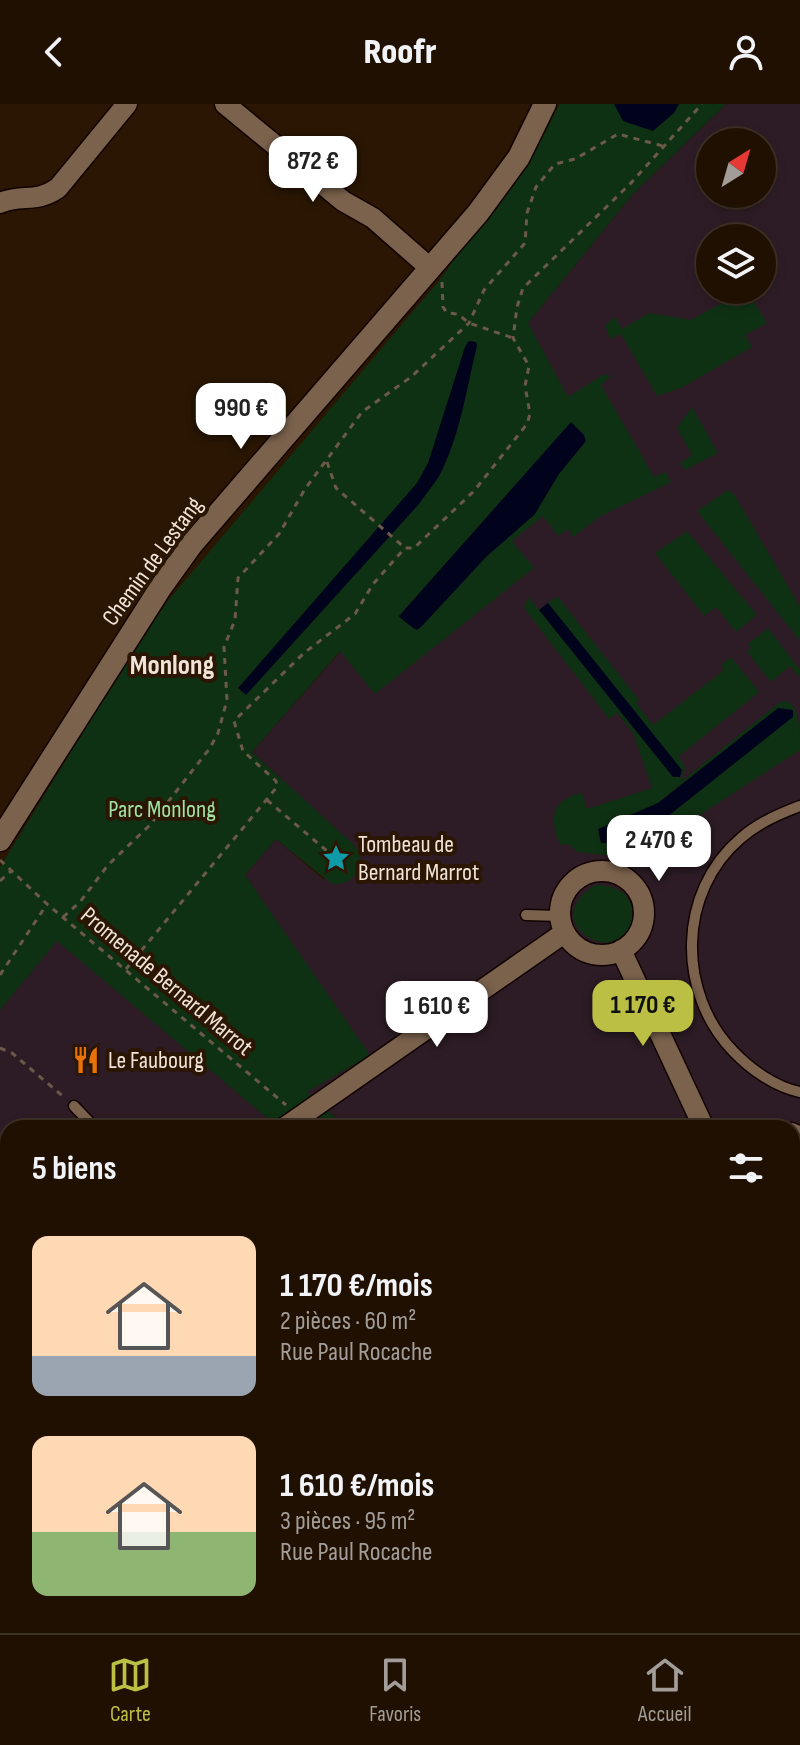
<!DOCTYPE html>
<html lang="fr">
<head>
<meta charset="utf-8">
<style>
	body { margin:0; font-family:"Sofia Sans Condensed",sans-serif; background:#2d1e11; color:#f1f3f6; height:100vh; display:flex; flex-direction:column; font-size:30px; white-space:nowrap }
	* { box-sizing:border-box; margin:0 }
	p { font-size:26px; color:#a29d99 }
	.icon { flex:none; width:44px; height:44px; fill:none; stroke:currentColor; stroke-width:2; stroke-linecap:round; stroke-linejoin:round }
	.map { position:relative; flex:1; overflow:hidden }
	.drawer { position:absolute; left:0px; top:1016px; width:800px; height:514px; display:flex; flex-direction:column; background:#201002; border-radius:24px 24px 0 0; box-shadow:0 4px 12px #0003,0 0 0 2px #3d3024 }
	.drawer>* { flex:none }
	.needle { width:52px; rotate:37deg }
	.fabs { position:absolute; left:696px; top:24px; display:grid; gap:16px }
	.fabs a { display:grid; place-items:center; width:80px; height:80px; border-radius:50%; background:#201002; box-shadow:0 4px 12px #0003,0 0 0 2px #3d3024; font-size:40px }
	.price { position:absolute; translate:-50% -68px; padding:0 18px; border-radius:16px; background:#fff; color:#222; font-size:26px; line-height:52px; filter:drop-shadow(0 2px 4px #0008) }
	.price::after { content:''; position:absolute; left:50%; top:48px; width:24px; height:18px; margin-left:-12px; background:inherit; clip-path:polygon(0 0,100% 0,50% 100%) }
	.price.active { background:#bbc044; color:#111 }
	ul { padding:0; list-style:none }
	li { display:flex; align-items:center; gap:24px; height:200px; padding:0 32px }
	li span { display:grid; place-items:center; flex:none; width:224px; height:160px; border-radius:16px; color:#555 }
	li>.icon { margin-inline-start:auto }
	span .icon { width:96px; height:96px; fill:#fffc; stroke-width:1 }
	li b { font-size:34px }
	h2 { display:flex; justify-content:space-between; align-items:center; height:96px; padding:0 32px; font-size:34px }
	header { display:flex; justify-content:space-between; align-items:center; height:104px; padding:0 32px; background:#201002; font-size:36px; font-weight:800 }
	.menu { display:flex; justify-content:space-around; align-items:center; height:112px; border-top:2px solid #3d3024; background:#201002; font-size:22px; color:#a29d99 }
	.menu a { display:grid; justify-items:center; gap:4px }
	.menu .active { color:#bbc044 }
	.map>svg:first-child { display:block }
</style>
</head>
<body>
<header><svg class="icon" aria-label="back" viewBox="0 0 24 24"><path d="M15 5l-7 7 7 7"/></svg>Roofr<svg class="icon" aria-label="person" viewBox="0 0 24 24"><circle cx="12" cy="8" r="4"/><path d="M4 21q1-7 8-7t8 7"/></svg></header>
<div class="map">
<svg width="800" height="1529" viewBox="0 0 800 1529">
	<rect width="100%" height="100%" fill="#2a1603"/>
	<path fill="#291d2b" d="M 470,1522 L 668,1522 L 653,1529 L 473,1529 Z"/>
	<path fill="#2d1c25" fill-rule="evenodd" d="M 726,0 L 800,0 L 800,1217 L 792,1220 L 792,1024 L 347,1024 L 306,988 L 369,952 L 245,771 L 276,735 L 325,777 L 285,678 L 252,648 L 546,313 L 528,219 L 632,91 ZM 710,38 L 762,38 L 762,90 L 710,90 ZM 710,134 L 762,134 L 762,186 L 710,186 Z
		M 57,836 L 279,1024 L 8,1024 L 8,1398 L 0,1398 L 0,906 Z"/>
	<path fill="#0f3113" d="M 560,0 L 726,0 L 632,91 L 528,219 L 568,293 L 604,270 L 611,272 L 601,281 L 654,373 L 665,368 L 671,378 L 599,413 L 573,433 L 568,425 L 558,432 L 543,412 L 512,437 L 534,464 L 375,590 L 340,547 L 252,648 L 354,741 C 367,760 355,782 332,780 L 276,735 L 245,771 L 370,951 L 307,988 L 347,1024 L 279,1024 L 57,837 L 0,906 L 0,763 L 98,604 L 166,499 L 442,173 Z
		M 733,193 L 740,202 L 752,195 L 767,219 L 745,231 L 752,243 L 681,284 L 657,292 L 621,230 L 610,235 L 605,221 L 615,213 L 622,225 L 649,209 L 691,216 Z
		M 692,303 L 718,349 L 685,366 L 680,359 L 692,351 L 677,324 Z
		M 728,386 L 734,390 L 800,503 L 800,537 L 697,407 Z
		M 687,427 L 757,511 L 736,528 L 716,503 L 704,512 L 655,449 Z
		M 557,492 L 639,596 L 636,599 L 653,621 L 724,566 L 721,561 L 731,553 L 759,588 L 678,653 L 686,664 L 681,673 L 683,676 L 779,599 C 800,588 800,631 800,646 L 638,751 L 623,753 L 577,748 L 568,740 L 560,741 C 549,716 551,695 582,689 L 587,705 L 652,684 L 633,629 L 617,609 L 609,615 L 524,504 L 528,493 L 539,506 Z
		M 768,524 L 800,566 L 800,574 L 790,562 L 771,578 L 747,548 L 751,544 L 748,540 Z
		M 595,781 C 617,781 636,791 632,817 C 623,867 533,820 595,781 Z"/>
	<path fill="#00031b" d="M 614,0 L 679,0 L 674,9 L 653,27 L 623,17 Z
		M 469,237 L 476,238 L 477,242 C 466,286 460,334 438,374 C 432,383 425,391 419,400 L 246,591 L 238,584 L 417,379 L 428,359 L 465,243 Z
		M 571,318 L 584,331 L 586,337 L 559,370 L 535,410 L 487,452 L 422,522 L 417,526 C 414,525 400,514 399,512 Z
		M 548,499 L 682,666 L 680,673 L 673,673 L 539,506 Z
		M 778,604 L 793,606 L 793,613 L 638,736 L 601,739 L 598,725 L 658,699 Z"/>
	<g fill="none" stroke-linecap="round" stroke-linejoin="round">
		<g stroke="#120200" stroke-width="13">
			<path id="service" d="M 800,702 C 779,710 758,719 741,734 C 677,788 677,889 733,947 C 750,965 775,983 800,988
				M 526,811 L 560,812
				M 74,1002 L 95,1024
				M 743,1024 L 761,1024
				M 792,1024 L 800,1027
				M 792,1050 L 800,1061
				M 792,1122 L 800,1135
				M 0,1140 L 8,1131
				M 0,1259 L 8,1257
				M 212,1522 L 217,1529
				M 475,1522 L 478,1529
				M 563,1522 L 566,1529
				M 373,1529 L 376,1522"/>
		</g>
		<g stroke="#120200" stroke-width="23">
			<path id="minor" d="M 225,0 L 343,97 L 373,114 L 430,164
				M 0,99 C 22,89 35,100 58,84 L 127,0
				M560 809a42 42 0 1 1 84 0a42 42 0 1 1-84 0Z
				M 621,846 L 704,1024
				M 284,1024 L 564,829
				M 792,1208 L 800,1218
				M 792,1522 L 795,1529
				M 129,1529 L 137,1522"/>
		</g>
		<g stroke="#120200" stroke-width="25">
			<path id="tertiary" d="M 0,736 L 161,483 L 192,440 L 478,109 L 519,53 L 545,0"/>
		</g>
		<g stroke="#120200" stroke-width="25">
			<path id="secondary" d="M 792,1251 L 800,1248
				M 0,1413 L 8,1412"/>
		</g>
		<path stroke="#6c5949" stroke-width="3" stroke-dasharray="6 6" stroke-linecap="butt" d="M 442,178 L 443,203 L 447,209 L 458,210 L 469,219 L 513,234
			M 327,358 L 336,384 L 405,444
			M 267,696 L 327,747
			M 0,756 L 47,800 L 286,1001
			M 0,777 L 11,767
			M 63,813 L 80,798 L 108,761 L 150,721 L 210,644 L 218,629 L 227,596 L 224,543 L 235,516 L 238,474 L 279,430 L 305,385 L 362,308 L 411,273 L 469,219 L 484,186 L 525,139 L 527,109 L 536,83 L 555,60 L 575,55 L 618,30 L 663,42
			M 126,865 L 277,683 L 276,677 L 243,647 L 234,617 L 304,549 L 355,510 L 373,480 L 405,444 L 414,444 L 474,387 L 527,320 L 530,310 L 525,282 L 529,262 L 513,234 L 517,203 L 523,184 L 631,79 L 702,0
			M 0,871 L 47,800
			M 0,944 L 12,949 L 65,994"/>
		<use href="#service" stroke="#7b624d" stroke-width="10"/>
		<use href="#minor" stroke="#7b624d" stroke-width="20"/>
		<use href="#tertiary" stroke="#7b624d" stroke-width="22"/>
		<use href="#secondary" stroke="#7b624d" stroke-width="22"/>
	</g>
	<defs>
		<g id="sight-bare" transform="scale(2.16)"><path d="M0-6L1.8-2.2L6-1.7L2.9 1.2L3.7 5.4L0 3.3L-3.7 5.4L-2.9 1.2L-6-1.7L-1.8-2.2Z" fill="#0f9aa8" stroke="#2a1603" stroke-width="2.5" paint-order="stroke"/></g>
		<g id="restaurant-bare" transform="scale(2.16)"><path d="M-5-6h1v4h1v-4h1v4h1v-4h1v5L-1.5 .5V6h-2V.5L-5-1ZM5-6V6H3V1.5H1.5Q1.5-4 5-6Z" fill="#e8710a" stroke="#2a1603" stroke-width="2.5" paint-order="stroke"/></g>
	</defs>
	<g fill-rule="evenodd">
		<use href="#sight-bare" x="336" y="754"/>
		<use href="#restaurant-bare" x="86" y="956"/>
	</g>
	<g text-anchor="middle" stroke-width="8" stroke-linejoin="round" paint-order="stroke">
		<g font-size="24" fill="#f2e3d8" stroke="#2a1603">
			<text transform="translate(152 457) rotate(-54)" y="8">Chemin de Lestang</text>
			<text transform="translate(167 877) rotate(40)" y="8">Promenade Bernard Marrot</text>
		</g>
		<g font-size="24" fill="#9fe3a3" stroke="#2a1603">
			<text x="162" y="713">Parc Monlong</text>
		</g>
		<g font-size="24" fill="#f2e3d8" stroke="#2a1603" text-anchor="start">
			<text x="358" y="748">Tombeau de<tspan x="358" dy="28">Bernard Marrot</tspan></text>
			<text x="108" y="964">Le Faubourg</text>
		</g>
		<g font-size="28" font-weight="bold" fill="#f2e3d8" stroke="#2a1603">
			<text x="172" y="570">Monlong</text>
		</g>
	</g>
</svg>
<div class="fabs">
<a><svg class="needle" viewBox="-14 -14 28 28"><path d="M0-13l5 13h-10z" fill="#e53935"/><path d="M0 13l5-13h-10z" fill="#a29d99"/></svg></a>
<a><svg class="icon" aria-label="layers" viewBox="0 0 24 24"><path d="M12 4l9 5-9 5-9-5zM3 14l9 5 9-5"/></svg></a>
</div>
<b class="price" style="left:313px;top:100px">872 €</b>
<b class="price" style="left:241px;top:347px">990 €</b>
<b class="price" style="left:659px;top:779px">2 470 €</b>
<b class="price active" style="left:643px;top:944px">1 170 €</b>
<b class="price" style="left:437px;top:945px">1 610 €</b>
<section class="drawer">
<h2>5 biens<svg class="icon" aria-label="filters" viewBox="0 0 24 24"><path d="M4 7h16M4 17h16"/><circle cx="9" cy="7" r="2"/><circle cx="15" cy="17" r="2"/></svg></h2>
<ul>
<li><span style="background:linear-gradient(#ffd9b3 75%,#9aa5b1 0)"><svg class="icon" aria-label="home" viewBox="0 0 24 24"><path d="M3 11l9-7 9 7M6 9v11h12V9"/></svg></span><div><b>1 170 €/mois</b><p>2 pièces · 60 m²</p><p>Rue Paul Rocache</p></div></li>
<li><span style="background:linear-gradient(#ffd9b3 60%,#8fb573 0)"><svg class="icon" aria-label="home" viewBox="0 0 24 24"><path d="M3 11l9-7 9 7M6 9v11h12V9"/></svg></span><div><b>1 610 €/mois</b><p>3 pièces · 95 m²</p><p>Rue Paul Rocache</p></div></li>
</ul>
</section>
</div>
<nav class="menu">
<a class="active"><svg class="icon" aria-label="map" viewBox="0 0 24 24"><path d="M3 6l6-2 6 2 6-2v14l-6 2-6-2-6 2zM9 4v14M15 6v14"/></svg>Carte</a>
<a><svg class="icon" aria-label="saved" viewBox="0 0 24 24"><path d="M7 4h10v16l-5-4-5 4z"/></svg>Favoris</a>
<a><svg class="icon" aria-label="home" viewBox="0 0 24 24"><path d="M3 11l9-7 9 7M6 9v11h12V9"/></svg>Accueil</a>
</nav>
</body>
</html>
